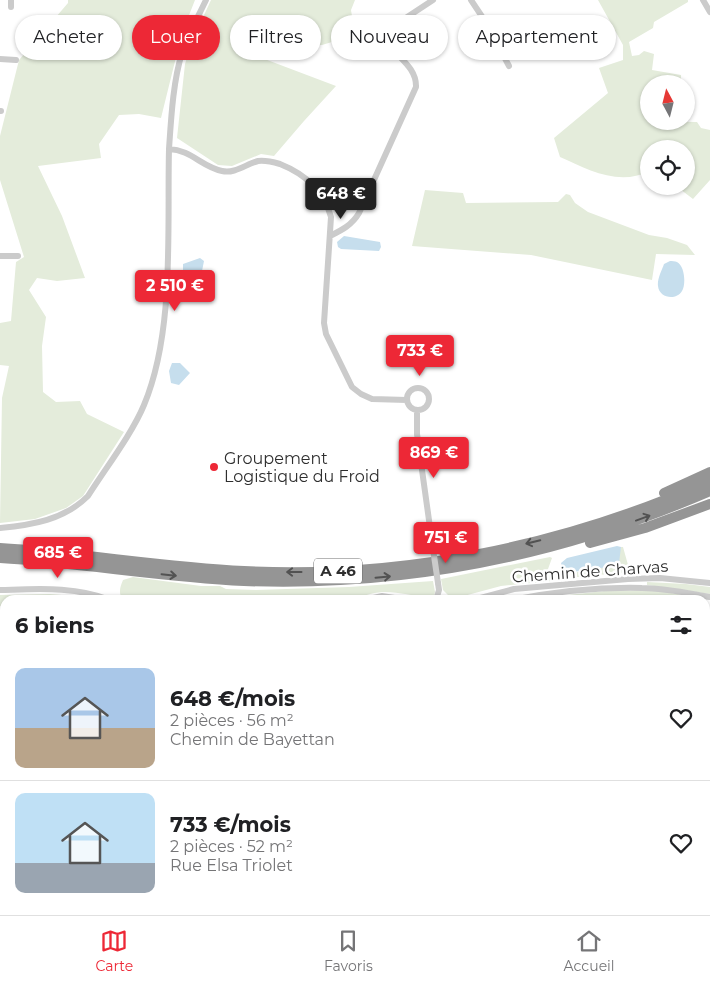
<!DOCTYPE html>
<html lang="fr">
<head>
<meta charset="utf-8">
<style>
	body { margin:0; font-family:Montserrat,sans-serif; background:#f6f6f6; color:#202124; height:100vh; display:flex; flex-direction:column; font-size:19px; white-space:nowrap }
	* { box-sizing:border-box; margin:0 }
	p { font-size:16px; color:#757577 }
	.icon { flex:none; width:28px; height:28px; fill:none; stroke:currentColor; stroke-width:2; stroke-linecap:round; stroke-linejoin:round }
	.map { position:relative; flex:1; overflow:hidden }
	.details { position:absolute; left:0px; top:595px; width:710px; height:320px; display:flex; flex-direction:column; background:#fff; border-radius:15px 15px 0 0; box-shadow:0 1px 4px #0004 }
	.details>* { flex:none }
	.guide { position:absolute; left:15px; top:15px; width:680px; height:45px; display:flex; gap:10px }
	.needle { width:32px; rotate:353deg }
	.fabs { position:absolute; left:640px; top:75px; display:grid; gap:10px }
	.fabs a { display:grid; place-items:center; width:55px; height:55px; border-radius:50%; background:#fff; box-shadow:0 1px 4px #0004; font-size:25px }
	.price { position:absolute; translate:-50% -42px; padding:0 11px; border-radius:5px; background:#ed2836; color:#fff; font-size:16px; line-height:32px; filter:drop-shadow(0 1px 2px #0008) }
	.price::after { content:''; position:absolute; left:50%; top:30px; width:15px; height:11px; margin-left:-8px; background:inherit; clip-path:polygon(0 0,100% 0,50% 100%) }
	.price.selected { background:#222; color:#fff }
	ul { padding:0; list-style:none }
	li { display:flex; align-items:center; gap:15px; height:125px; padding:0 15px }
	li+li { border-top:1px solid #e0e0e0 }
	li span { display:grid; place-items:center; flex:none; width:140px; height:100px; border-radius:10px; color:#555 }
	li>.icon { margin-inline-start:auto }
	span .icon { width:60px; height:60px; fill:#fffc; stroke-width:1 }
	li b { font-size:21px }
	h2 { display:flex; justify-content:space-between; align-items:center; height:60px; padding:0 15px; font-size:21px }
	.tag { padding:0 18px; border-radius:22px; background:#fff; box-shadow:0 1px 4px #0004; font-size:18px; line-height:45px }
	.tag.selected { background:#ed2836; color:#fff }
	.dock { display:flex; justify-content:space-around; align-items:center; height:70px; border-top:1px solid #e0e0e0; background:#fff; font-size:14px; color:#757577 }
	.dock a { display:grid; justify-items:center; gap:2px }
	.dock .selected { color:#ed2836 }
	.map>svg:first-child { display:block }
</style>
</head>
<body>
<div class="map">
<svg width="710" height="915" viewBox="0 0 710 915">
	<rect width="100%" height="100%" fill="#fff"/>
	<path fill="#e4ecdb" d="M 68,0 L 195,0 L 182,33 L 161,118 L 139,114 L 119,115 L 99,144 L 101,158 L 38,166 L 62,216 L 85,278 L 57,281 L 37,278 L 29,290 L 46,317 L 42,346 L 43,392 L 56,402 L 80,401 L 87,414 L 124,432 L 83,496 L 66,508 L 35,519 L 0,523 L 2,398 L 9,366 L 0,365 L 0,323 L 11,321 L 16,262 L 24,257 L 0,180 L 0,136 L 19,60 L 68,3 Z
		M 211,0 L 355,0 L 351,10 L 355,35 L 322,45 L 297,46 L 250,43 L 238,49 L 336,86 L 304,121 L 274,156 L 261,154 L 232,166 L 218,165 L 177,138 L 185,64 L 193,39 Z
		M 598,0 L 688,0 L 688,2 L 654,22 L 653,28 L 629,42 L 632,56 L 639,55 L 644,51 L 654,54 L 652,70 L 681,75 L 681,84 L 649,84 L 649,121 L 697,122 L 701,128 L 710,130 L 710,180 L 693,199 L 676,186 L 686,186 L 686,149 L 649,149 L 649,171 C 619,187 587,169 560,157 L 554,138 L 608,93 L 599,68 L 623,60 L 623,45 Z
		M 425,190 L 463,193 L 466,203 L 558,202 L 566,194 L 570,195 L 575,203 L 588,212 L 649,235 L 667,238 L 687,245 L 695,255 L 656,254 L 652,280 L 531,255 L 412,246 Z
		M 621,547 L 623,547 L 630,572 L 577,577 L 577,572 L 615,566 Z
		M 550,557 L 552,558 L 548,569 L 552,581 L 501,586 L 460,597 L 449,596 L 443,590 L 441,579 Z
		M 133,577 L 201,586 L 220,586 L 226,589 L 256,590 L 349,587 L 433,581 L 435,592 L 434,596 L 429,598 C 404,595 380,585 357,600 L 123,600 C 118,593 120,587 123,580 Z
		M 647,582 L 686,584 L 710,587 L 710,594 L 647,585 Z
		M 613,590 L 660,591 L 701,598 L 701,600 L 557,600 L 559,596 Z
		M 50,594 L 74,596 L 94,600 L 5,600 L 5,606 L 0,606 L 0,595 Z
		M 705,782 L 710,786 L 710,915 L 662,914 L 661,915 L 645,915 L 645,914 L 633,910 L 705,910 Z
		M 5,884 L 5,910 L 23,910 L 20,915 L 0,915 L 0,886 Z
		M 392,910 L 463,910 L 475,915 L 395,915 Z"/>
	<path fill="#c6deed" d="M 344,236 L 380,242 L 381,247 L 379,251 L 341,249 L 338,247 L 337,242 Z
		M 200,258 L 204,261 L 202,271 L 183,270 L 183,264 Z
		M 670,261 C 672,261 675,261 677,262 C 685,266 686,285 682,291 C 676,301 659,298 658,286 C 657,279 662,270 664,264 Z
		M 172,363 L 180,363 L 190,373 L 179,385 L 171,383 L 169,371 Z
		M 617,546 L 621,547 L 619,563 L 615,566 L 566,573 L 563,571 L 561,563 L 567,558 Z"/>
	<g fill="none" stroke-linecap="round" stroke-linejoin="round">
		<path stroke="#c6deed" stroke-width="1" d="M 705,852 L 710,853"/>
		<path stroke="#cbcbcb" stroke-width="6" d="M 471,0 L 487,24 L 509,66
			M 703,0 L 710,12
			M 11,7 L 11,0
			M 0,59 L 16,60
			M 0,111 L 1,111
			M 169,149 C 191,150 202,167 222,171 C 235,174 246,164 258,161 C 266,160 273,162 280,164 C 305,174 324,191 331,217 L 324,323 L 326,334 L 352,387 L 361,394 L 372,399 L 407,400
			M 330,236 C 342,230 352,225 359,213 L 416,87 C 417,62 385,52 386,34 L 389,29 L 433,0
			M 0,256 L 18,256
			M407 399a11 11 0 1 1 22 0a11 11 0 1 1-22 0Z
			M 417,410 L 417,434 L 433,549
			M 0,528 C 32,525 64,520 88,496 C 105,469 132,434 144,405 C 175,331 167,229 169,149 C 171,120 173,81 182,53 C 188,35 198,17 206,0
			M 0,590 C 37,589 75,586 110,600
			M 365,600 L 382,596 L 407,600
			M 436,600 L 439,590 L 438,583
			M 473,600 L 514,589 L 628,579 L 660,578 L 710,583
			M 512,600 C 553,592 600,587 642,588 C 665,588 687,593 710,597
			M 0,682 L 5,682
			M 0,754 L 5,766
			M 0,796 L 5,796
			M 74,910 L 78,915
			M 173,910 L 174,915
			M 390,910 L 393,915
			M 470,910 L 483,915
			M 23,915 L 26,910
			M 141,915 L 148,910
			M 353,915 L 356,910"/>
		<path stroke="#959595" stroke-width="10" d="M 664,493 L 710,472
			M 590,543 L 645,528 L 710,504
			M 0,548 C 82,553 162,567 244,571 C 404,579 564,546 710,481
			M 0,558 C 82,563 162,577 244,581 C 405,587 563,555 710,491"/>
		<path stroke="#cbcbcb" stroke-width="6" d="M 433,549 L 438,583"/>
	</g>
	<defs><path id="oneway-shaft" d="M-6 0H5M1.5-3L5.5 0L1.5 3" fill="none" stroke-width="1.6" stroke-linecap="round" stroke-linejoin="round" transform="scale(1.25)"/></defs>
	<g stroke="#525252">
		<use href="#oneway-shaft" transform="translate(643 518) rotate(-20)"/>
		<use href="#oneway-shaft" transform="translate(533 542) rotate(166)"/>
		<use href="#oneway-shaft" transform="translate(294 572) rotate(180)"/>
		<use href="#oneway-shaft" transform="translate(169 575) rotate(6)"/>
		<use href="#oneway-shaft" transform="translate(383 577) rotate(-5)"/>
	</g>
	<circle fill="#ed2836" stroke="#fff" stroke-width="2" cx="214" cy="467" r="5"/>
	<g text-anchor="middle" stroke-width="5" stroke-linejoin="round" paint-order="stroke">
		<rect fill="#fff" stroke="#6d6d6d" stroke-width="1" x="314" y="558.5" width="48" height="25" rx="4"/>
		<g font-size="15" font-weight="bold" fill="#2e2e2e">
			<text x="338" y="576">A 46</text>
		</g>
		<g font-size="16" fill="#2e2e2e" stroke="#fff" text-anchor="start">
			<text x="224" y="464">Groupement<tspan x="224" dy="18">Logistique du Froid</tspan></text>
		</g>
		<g font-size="16" fill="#2e2e2e" stroke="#fff">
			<text transform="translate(590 571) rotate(-4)" y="6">Chemin de Charvas</text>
		</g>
	</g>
</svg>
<div class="fabs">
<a><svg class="needle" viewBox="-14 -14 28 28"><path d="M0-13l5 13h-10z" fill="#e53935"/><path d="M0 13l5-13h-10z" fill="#757577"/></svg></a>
<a><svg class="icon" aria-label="locate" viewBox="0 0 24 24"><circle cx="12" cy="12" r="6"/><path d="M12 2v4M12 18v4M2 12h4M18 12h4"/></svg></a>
</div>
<b class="price selected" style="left:341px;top:220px">648 €</b>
<b class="price" style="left:175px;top:312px">2 510 €</b>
<b class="price" style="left:420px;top:377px">733 €</b>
<b class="price" style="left:434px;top:479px">869 €</b>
<b class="price" style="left:446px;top:564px">751 €</b>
<b class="price" style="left:58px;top:579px">685 €</b>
<div class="guide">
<a class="tag">Acheter</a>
<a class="tag selected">Louer</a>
<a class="tag">Filtres</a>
<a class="tag">Nouveau</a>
<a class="tag">Appartement</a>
</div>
<section class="details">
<h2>6 biens<svg class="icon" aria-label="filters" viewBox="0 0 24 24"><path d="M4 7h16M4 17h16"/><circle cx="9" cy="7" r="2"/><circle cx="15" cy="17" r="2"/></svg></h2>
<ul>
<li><span style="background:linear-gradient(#a9c7e8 60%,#b9a48a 0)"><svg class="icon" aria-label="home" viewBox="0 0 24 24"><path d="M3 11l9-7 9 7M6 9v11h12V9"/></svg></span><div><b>648 €/mois</b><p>2 pièces · 56 m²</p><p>Chemin de Bayettan</p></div><svg class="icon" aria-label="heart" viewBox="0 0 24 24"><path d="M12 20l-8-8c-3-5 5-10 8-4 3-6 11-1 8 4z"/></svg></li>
<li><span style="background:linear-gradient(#bfe0f5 70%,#9aa5b1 0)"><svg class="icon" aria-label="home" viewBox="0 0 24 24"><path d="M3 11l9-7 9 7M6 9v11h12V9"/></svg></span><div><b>733 €/mois</b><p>2 pièces · 52 m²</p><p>Rue Elsa Triolet</p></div><svg class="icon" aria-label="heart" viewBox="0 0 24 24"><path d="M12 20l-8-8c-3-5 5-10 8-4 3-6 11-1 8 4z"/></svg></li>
</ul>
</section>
</div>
<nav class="dock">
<a class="selected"><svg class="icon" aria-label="map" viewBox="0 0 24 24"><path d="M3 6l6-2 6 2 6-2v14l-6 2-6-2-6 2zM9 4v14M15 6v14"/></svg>Carte</a>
<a><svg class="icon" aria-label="saved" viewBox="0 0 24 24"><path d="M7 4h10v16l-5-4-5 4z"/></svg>Favoris</a>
<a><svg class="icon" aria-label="home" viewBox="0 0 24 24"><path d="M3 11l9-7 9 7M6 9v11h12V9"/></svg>Accueil</a>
</nav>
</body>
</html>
